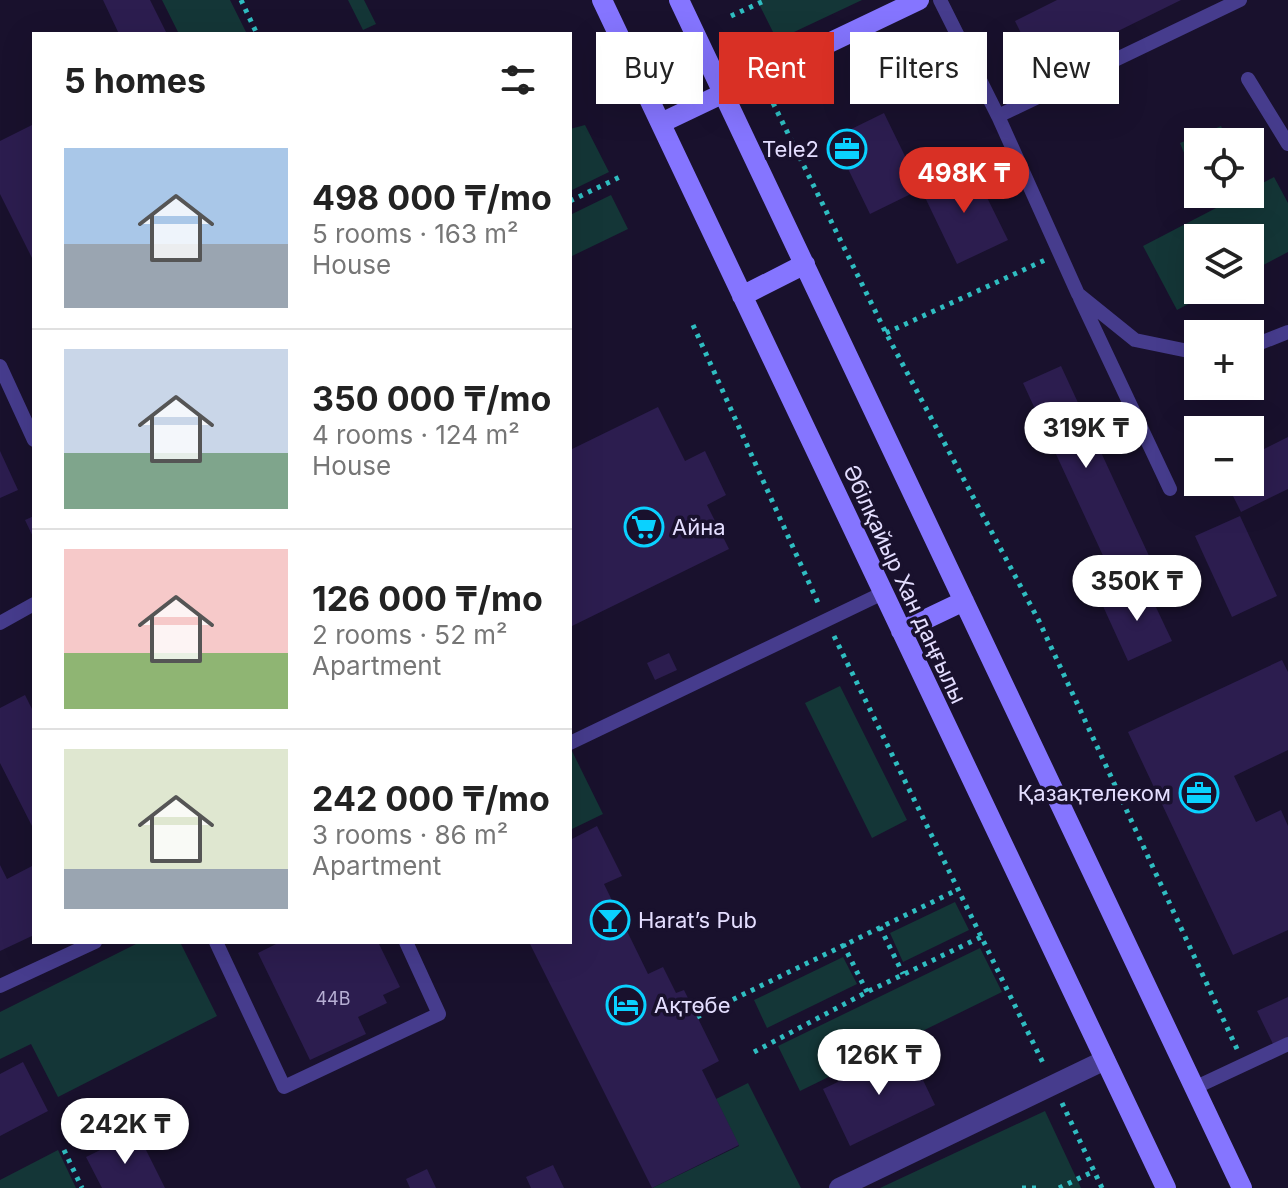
<!DOCTYPE html>
<html lang="en">
<head>
<meta charset="utf-8">
<style>
	body { margin:0; font-family:Inter,sans-serif; background:#f2f2f2; color:#222; height:100vh; display:flex; flex-direction:column; font-size:30px; white-space:nowrap }
	* { box-sizing:border-box; margin:0 }
	p { font-size:26px; color:#767676 }
	.icon { flex:none; width:44px; height:44px; fill:none; stroke:currentColor; stroke-width:2; stroke-linecap:round; stroke-linejoin:round }
	.map { position:relative; flex:1; overflow:hidden }
	.sheet { position:absolute; left:32px; top:32px; width:540px; height:912px; display:flex; flex-direction:column; background:#fff; border-radius:0px; box-shadow:0 8px 32px #0002 }
	.sheet>* { flex:none }
	.hud { position:absolute; left:596px; top:32px; width:572px; height:72px; display:flex; gap:16px }
	.controls { position:absolute; left:1184px; top:128px; display:grid; gap:16px }
	.controls a { display:grid; place-items:center; width:80px; height:80px; border-radius:0px; background:#fff; box-shadow:0 8px 32px #0002; font-size:40px }
	.price { position:absolute; translate:-50% -68px; padding:0 18px; border-radius:28px; background:#fff; color:#222; font-size:26px; line-height:52px; filter:drop-shadow(0 2px 4px #0008) }
	.price::after { content:''; position:absolute; left:50%; top:48px; width:24px; height:18px; margin-left:-12px; background:inherit; clip-path:polygon(0 0,100% 0,50% 100%) }
	.price.current { background:#d93025; color:#fff }
	ul { padding:0; list-style:none }
	li { display:flex; align-items:center; gap:24px; height:200px; padding:0 32px }
	li+li { border-top:2px solid #e0e0e0 }
	li span { display:grid; place-items:center; flex:none; width:224px; height:160px; border-radius:0px; color:#555 }
	li>.icon { margin-inline-start:auto }
	span .icon { width:96px; height:96px; fill:#fffc; stroke-width:1 }
	li b { font-size:34px }
	h2 { display:flex; justify-content:space-between; align-items:center; height:96px; padding:0 32px; font-size:34px }
	.tag { padding:0 28px; border-radius:0px; background:#fff; box-shadow:0 8px 32px #0002; font-size:28px; line-height:72px }
	.tag.current { background:#d93025; color:#fff }
	.map>svg:first-child { display:block }
</style>
</head>
<body>
<div class="map">
<svg width="1288" height="1188" viewBox="0 0 1288 1188">
	<rect width="100%" height="100%" fill="#19112d"/>
	<path fill="#143637" d="M 162,0 L 230,0 L 247,34 L 179,34 Z
		M 348,0 L 364,0 L 376,24 L 363,30 Z
		M 757,0 L 862,0 L 777,40 Z
		M 585,125 L 609,172 L 570,191 L 570,129 Z
		M 1221,126 L 1228,142 L 1198,142 L 1196,182 L 1180,143 Z
		M 1274,177 L 1288,203 L 1288,252 L 1250,272 L 1250,238 L 1198,238 L 1198,290 L 1215,290 L 1177,310 L 1143,246 L 1243,194 L 1250,194 L 1250,190 Z
		M 611,195 L 628,229 L 570,257 L 570,215 Z
		M 840,686 L 907,820 L 872,838 L 805,703 Z
		M 572,751 L 603,814 L 572,829 L 570,825 Z
		M 955,902 L 969,930 L 903,962 L 890,933 Z
		M 140,942 L 180,942 L 217,1016 L 58,1097 L 31,1044 L 0,1059 L 0,1012 Z
		M 980,948 L 1002,992 L 800,1091 L 778,1046 Z
		M 843,957 L 857,984 L 767,1028 L 754,1000 Z
		M 748,1083 L 801,1188 L 652,1188 L 739,1146 L 716,1099 Z
		M 1045,1111 L 1081,1188 L 880,1188 Z
		M 58,1150 L 76,1188 L 0,1188 L 0,1180 Z"/>
	<path fill="#2c1d4f" d="M 103,0 L 150,0 L 167,34 L 119,34 Z
		M 1057,0 L 1181,0 L 1039,70 L 1015,21 Z
		M 884,113 L 921,189 L 870,214 L 833,138 Z
		M 34,124 L 34,262 L 0,194 L 0,141 Z
		M 971,165 L 1008,240 L 957,264 L 921,189 Z
		M 1061,366 L 1150,558 L 1112,575 L 1023,383 Z
		M 658,407 L 685,461 L 705,451 L 726,495 L 707,505 L 729,549 L 570,627 L 570,450 Z
		M 1288,437 L 1288,489 L 1241,512 L 1226,482 L 1250,482 L 1250,456 Z
		M 0,451 L 18,490 L 0,498 Z
		M 34,516 L 34,539 L 25,520 Z
		M 1240,516 L 1277,596 L 1232,617 L 1195,536 Z
		M 1145,584 L 1172,641 L 1128,661 L 1102,604 Z
		M 669,653 L 677,670 L 655,680 L 647,663 Z
		M 1282,660 L 1288,672 L 1288,750 L 1234,776 L 1256,822 L 1281,810 L 1288,826 L 1288,930 L 1233,955 L 1128,732 Z
		M 25,695 L 34,713 L 34,830 L 0,763 L 0,708 Z
		M 597,826 L 622,876 L 604,884 L 648,974 L 663,967 L 676,993 L 684,990 L 719,1061 L 702,1070 L 739,1145 L 652,1188 L 529,942 L 570,942 L 570,840 Z
		M 0,865 L 7,879 L 34,865 L 34,935 L 0,951 Z
		M 280,942 L 378,942 L 400,987 L 383,995 L 387,1003 L 358,1017 L 366,1034 L 310,1060 L 258,953 Z
		M 1288,997 L 1288,1037 L 1273,1044 L 1257,1011 Z
		M 908,1049 L 935,1105 L 850,1146 L 823,1089 Z
		M 23,1062 L 48,1111 L 0,1136 L 0,1074 Z
		M 137,1132 L 165,1188 L 102,1188 L 86,1157 Z
		M 553,1165 L 564,1188 L 531,1188 L 526,1177 Z
		M 427,1169 L 436,1188 L 410,1188 L 406,1179 Z"/>
	<g fill="none" stroke-linecap="round" stroke-linejoin="round">
		<path stroke="#2fbdc1" stroke-width="5" stroke-dasharray="4 6" stroke-linecap="butt" d="M 241,0 L 257,34
			M 731,16 L 766,0
			M 773,103 L 886,333 L 1039,621 L 1237,1049
			M 570,201 L 622,176
			M 693,325 L 819,605
			M 886,333 L 1045,260
			M 834,636 L 1044,1065
			M 880,927 L 903,974
			M 843,944 L 867,992
			M 697,1017 L 957,890
			M 754,1052 L 867,992 L 981,937
			M 1062,1103 L 1102,1188
			M 64,1150 L 82,1188
			M 1022,1188 L 1040,1188
			M 1059,1188 L 1094,1171"/>
		<path stroke="#463c8d" stroke-width="14" d="M 940,0 L 998,116 L 1240,0
			M 1248,79 L 1288,144
			M 863,92 L 963,46
			M 998,116 L 1078,294 L 1135,340 L 1198,353
			M 1080,298 L 1170,489
			M 1250,347 L 1288,332
			M 0,366 L 34,440
			M 0,623 L 34,604
			M 570,743 L 883,593
			M 216,942 L 284,1087 L 439,1014 L 406,942
			M 0,986 L 95,942
			M 1194,1088 L 1288,1044"/>
		<path stroke="#463c8d" stroke-width="20" d="M 839,1188 L 1105,1060"/>
		<path stroke="#8575ff" stroke-width="20" d="M 602,0 L 1166,1188
			M 679,0 L 1242,1188
			M 661,123 L 919,0
			M 742,296 L 805,264
			M 901,631 L 964,601"/>
	</g>
	<defs>
		<g id="office-ring" transform="scale(2)"><circle r="9.5" fill="#19112d" stroke="#0ad1ff" stroke-width="1.5"/><path d="M-6-3h4V-5.5h4V-3h4V5H-6ZM-1-4.5V-3h2v-1.5ZM-6 0V1H6V0Z" fill="#0ad1ff"/></g>
		<g id="supermarket-ring" transform="scale(2)"><circle r="9.5" fill="#19112d" stroke="#0ad1ff" stroke-width="1.5"/><path d="M-6-5.5h2.5l.6 2H6L4.5 2H-2.5L-4.4-4H-6ZM-1.5 3.2a1.3 1.3 0 1 0 .1 0ZM3 3.2a1.3 1.3 0 1 0 .1 0Z" fill="#0ad1ff"/></g>
		<g id="bar-ring" transform="scale(2)"><circle r="9.5" fill="#19112d" stroke="#0ad1ff" stroke-width="1.5"/><path d="M-6-5H6L.8 .8V4.5H3.5V6h-7V4.5H-.8V.8Z" fill="#0ad1ff"/></g>
		<g id="hotel-ring" transform="scale(2)"><circle r="9.5" fill="#19112d" stroke="#0ad1ff" stroke-width="1.5"/><path d="M-6-4.5h1.5V1H6V5H4.5V3h-9V5H-6ZM-4 0a1.8 1.8 0 1 1 3.6 0ZM.5 0V-2.5h3Q6-2.5 6 0Z" fill="#0ad1ff"/></g>
	</defs>
	<g fill-rule="evenodd">
		<use href="#office-ring" x="847" y="149"/>
		<use href="#supermarket-ring" x="644" y="527"/>
		<use href="#office-ring" x="1199" y="793"/>
		<use href="#bar-ring" x="610" y="920"/>
		<use href="#hotel-ring" x="626" y="1005"/>
	</g>
	<g text-anchor="middle" stroke-width="7" stroke-linejoin="round" paint-order="stroke">
		<g font-size="18" fill="#b6aed3">
			<text x="333" y="1005">44В</text>
		</g>
		<g font-size="22" fill="#e4deff" stroke="#19112d" text-anchor="start">
			<text x="819" y="157" text-anchor="end">Tele2</text>
			<text x="672" y="535">Айна</text>
			<text x="1171" y="801" text-anchor="end">Қазақтелеком</text>
			<text x="638" y="928">Harat’s Pub</text>
			<text x="654" y="1013">Ақтөбе</text>
		</g>
		<g font-size="22" fill="#e4deff" stroke="#19112d">
			<text transform="translate(905 584) rotate(65)" y="8">Әбілқайыр Хан даңғылы</text>
		</g>
	</g>
</svg>
<div class="controls">
<a><svg class="icon" aria-label="locate" viewBox="0 0 24 24"><circle cx="12" cy="12" r="6"/><path d="M12 2v4M12 18v4M2 12h4M18 12h4"/></svg></a>
<a><svg class="icon" aria-label="layers" viewBox="0 0 24 24"><path d="M12 4l9 5-9 5-9-5zM3 14l9 5 9-5"/></svg></a>
<a>+</a>
<a>−</a>
</div>
<b class="price current" style="left:964px;top:215px">498K ₸</b>
<b class="price" style="left:1086px;top:470px">319K ₸</b>
<b class="price" style="left:1137px;top:623px">350K ₸</b>
<b class="price" style="left:879px;top:1097px">126K ₸</b>
<b class="price" style="left:125px;top:1166px">242K ₸</b>
<div class="hud">
<a class="tag">Buy</a>
<a class="tag current">Rent</a>
<a class="tag">Filters</a>
<a class="tag">New</a>
</div>
<section class="sheet">
<h2>5 homes<svg class="icon" aria-label="filters" viewBox="0 0 24 24"><path d="M4 7h16M4 17h16"/><circle cx="9" cy="7" r="2"/><circle cx="15" cy="17" r="2"/></svg></h2>
<ul>
<li><span style="background:linear-gradient(#a9c7e8 60%,#9aa5b1 0)"><svg class="icon" aria-label="home" viewBox="0 0 24 24"><path d="M3 11l9-7 9 7M6 9v11h12V9"/></svg></span><div><b>498 000 ₸/mo</b><p>5 rooms · 163 m²</p><p>House</p></div></li>
<li><span style="background:linear-gradient(#c9d6e8 65%,#7fa58c 0)"><svg class="icon" aria-label="home" viewBox="0 0 24 24"><path d="M3 11l9-7 9 7M6 9v11h12V9"/></svg></span><div><b>350 000 ₸/mo</b><p>4 rooms · 124 m²</p><p>House</p></div></li>
<li><span style="background:linear-gradient(#f6c9c9 65%,#8fb573 0)"><svg class="icon" aria-label="home" viewBox="0 0 24 24"><path d="M3 11l9-7 9 7M6 9v11h12V9"/></svg></span><div><b>126 000 ₸/mo</b><p>2 rooms · 52 m²</p><p>Apartment</p></div></li>
<li><span style="background:linear-gradient(#dfe7d0 75%,#9aa5b1 0)"><svg class="icon" aria-label="home" viewBox="0 0 24 24"><path d="M3 11l9-7 9 7M6 9v11h12V9"/></svg></span><div><b>242 000 ₸/mo</b><p>3 rooms · 86 m²</p><p>Apartment</p></div></li>
</ul>
</section>
</div>
</body>
</html>
